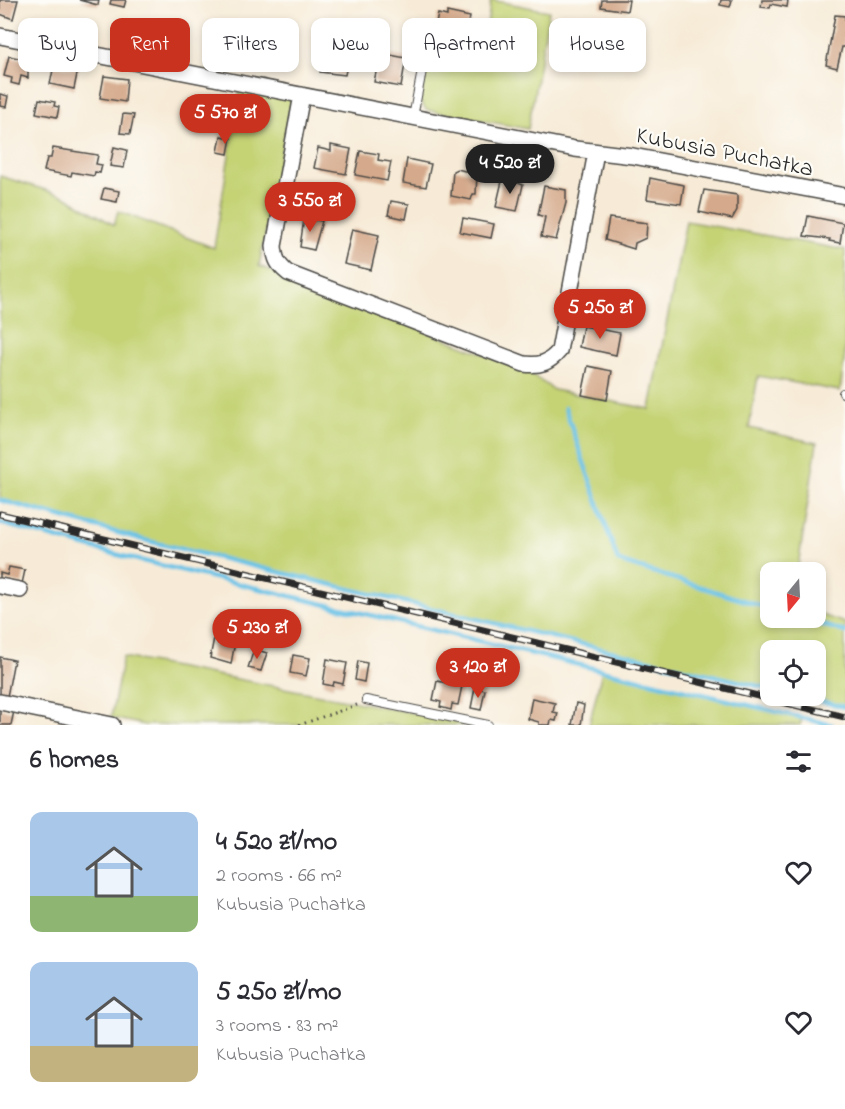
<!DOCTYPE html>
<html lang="en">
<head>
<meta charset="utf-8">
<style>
	body { margin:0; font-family:"Indie Flower",sans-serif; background:#f7f7f7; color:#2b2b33; height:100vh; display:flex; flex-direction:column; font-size:22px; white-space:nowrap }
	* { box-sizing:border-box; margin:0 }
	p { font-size:20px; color:#7c7c81 }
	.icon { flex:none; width:33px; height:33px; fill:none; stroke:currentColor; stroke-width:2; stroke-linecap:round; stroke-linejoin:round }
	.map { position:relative; height:725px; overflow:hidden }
	.panel { display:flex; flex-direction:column; background:#fff; flex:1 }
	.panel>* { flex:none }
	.top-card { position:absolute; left:18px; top:18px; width:810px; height:54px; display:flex; gap:12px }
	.needle { width:39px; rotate:198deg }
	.tools { position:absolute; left:760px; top:562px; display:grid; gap:12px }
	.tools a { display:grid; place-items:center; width:66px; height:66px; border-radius:12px; background:#fff; box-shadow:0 3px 9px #0003; font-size:30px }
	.price { position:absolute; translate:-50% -51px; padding:0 14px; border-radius:21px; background:#c8321e; color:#fff; font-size:20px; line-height:39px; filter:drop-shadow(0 2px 3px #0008) }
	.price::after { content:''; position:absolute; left:50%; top:36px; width:18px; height:14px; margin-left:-9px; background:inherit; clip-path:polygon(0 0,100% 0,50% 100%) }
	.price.current { background:#222; color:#fff }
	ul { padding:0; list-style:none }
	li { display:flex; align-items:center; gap:18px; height:150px; padding:0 30px }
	li span { display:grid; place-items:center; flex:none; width:168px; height:120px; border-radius:12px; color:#555 }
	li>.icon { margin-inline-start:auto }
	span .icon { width:72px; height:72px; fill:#fffc; stroke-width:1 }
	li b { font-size:26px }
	h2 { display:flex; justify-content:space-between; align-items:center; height:72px; padding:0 30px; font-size:26px }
	.pill { padding:0 21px; border-radius:12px; background:#fff; box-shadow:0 3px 9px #0003; font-size:21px; line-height:54px }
	.pill.current { background:#c8321e; color:#fff }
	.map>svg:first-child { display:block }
</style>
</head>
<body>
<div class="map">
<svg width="845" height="725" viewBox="0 0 845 725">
	<rect width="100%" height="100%" fill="#fdfcf7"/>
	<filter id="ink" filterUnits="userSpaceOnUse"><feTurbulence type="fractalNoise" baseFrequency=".0167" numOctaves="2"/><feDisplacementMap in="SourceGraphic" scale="12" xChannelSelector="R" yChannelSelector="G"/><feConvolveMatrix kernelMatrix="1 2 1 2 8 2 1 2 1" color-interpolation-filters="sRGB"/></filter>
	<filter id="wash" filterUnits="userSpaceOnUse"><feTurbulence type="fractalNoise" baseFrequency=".008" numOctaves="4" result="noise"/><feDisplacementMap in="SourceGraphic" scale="24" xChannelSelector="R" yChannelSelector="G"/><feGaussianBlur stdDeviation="1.35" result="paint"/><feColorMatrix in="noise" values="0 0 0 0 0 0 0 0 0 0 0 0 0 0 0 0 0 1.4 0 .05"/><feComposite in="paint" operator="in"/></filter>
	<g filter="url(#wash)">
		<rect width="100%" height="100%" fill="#f7ebd7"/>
		<path fill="#c5d374" stroke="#787f50" stroke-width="1.5" d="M 491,0 L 549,11 L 528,129 L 426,110 L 420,101 L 426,73 L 437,49 L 482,57 Z
			M 240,87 L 292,96 L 259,266 L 525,370 L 554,390 L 650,409 L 686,221 L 845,250 L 845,355 L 840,391 L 758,376 L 749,428 L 817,443 L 797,573 L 771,573 L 771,618 L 816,618 L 816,613 L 845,623 L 845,707 L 799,696 L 816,696 L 816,651 L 771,651 L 771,689 L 144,540 L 0,500 L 0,176 L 65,196 L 114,225 L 118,211 L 214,248 Z
			M 123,657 L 476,725 L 145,725 L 111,718 Z
			M 602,671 L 802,718 L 800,725 L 589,725 Z"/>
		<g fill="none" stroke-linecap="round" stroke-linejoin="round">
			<path stroke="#6ac3e7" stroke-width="4.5" d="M 565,408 L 618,561 L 771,609
				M 0,500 L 144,540 L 771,689
				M 0,523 L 126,557 L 832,725
				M 801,618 L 845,632
				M 799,696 L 845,707"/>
		</g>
		<g id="blocks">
			<path fill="#d5aa8c" d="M 0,0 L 18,0 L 13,19 L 0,14 Z
				M 79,0 L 99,0 L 98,5 Z
				M 111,0 L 126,0 L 124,7 L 110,4 Z
				M 602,0 L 629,0 L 627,11 L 601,7 Z
				M 721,0 L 732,0 L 730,7 L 720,5 Z
				M 762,0 L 788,0 L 787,7 L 771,4 L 770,8 L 761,7 Z
				M 447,12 L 470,17 L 466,37 L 434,33 L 438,14 L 447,16 Z
				M 835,15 L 845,16 L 845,47 L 842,47 L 837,68 L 826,65 Z
				M 139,21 L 176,29 L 173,45 L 155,42 L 154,44 L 135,38 Z
				M 322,47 L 342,51 L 341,54 L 349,55 L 345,75 L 320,72 Z
				M 380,53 L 406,58 L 401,87 L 374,82 Z
				M 9,56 L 28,60 L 28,78 L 21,76 L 19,85 L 11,83 L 12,78 L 4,76 Z
				M 54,65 L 78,69 L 74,89 L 50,84 Z
				M 104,76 L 127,79 L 125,102 L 100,98 Z
				M 0,94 L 8,96 L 6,107 L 0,106 Z
				M 212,96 L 224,99 L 222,121 L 201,116 L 206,98 L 211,99 Z
				M 39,99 L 55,102 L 54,106 L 59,107 L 57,117 L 36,113 Z
				M 123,114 L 134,115 L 130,134 L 120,133 Z
				M 221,136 L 231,138 L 228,154 L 218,152 Z
				M 331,145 L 351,149 L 346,174 L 314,168 L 318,148 L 331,151 Z
				M 114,147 L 127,150 L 124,168 L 110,166 Z
				M 53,148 L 98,155 L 96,164 L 102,165 L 100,173 L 95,172 L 94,176 L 72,172 L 71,176 L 44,171 L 47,158 L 51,158 Z
				M 360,151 L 379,154 L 378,160 L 391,162 L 387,181 L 355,175 Z
				M 407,159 L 431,164 L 426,187 L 403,183 Z
				M 457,169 L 477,174 L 476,194 L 473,194 L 471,200 L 451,196 L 453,171 Z
				M 650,178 L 684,185 L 681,204 L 647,199 Z
				M 511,180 L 523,185 L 517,211 L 496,207 L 502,181 Z
				M 544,186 L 566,190 L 566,203 L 556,240 L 541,237 L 545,217 L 538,215 Z
				M 104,188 L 119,191 L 117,202 L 101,199 Z
				M 704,190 L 737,195 L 737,210 L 732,219 L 699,212 Z
				M 391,201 L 409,204 L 406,219 L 388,215 Z
				M 808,216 L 843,223 L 840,243 L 829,241 L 830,239 L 804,236 Z
				M 304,218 L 322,221 L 314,250 L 300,247 Z
				M 463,218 L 494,224 L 491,238 L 460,232 Z
				M 609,218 L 647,223 L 646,238 L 635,243 L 634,249 L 605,240 Z
				M 352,229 L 379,235 L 371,270 L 344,264 Z
				M 583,326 L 620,333 L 616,355 L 579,347 Z
				M 588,366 L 612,371 L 607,400 L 582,395 Z
				M 9,567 L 25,570 L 22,584 L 0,580 L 0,573 L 7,575 Z
				M 214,638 L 235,642 L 231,664 L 210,658 Z
				M 254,649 L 267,653 L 261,671 L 248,668 Z
				M 293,655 L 310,658 L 306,676 L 290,673 Z
				M 0,657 L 14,660 L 7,697 L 0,696 Z
				M 327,659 L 347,663 L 343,684 L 334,682 L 333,686 L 323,684 Z
				M 358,661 L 367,663 L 364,682 L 355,680 Z
				M 467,666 L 475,668 L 472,681 L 464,680 Z
				M 437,681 L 462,686 L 458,705 L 452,704 L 451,710 L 440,707 L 441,702 L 433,700 Z
				M 475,688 L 485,690 L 481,710 L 471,708 Z
				M 532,698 L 555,703 L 553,712 L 558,713 L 556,721 L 551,720 L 550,725 L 539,725 L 539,722 L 528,719 Z
				M 576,703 L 584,705 L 581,725 L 572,725 Z
				M 0,709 L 14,711 L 11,725 L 0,725 Z"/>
		</g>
	</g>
	<g filter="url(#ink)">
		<use href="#blocks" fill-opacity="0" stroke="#4a4845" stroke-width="1.5"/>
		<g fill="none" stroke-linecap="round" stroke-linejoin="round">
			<g stroke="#4a4845" stroke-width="10">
				<path id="service" d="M 413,117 L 426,50
					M 843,393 L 845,394
					M 366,700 L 488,725"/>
			</g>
			<g stroke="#4a4845" stroke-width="18">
				<path id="minor" d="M 0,36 L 575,149 L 633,156 L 845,196
					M 302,95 L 274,246 C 275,259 278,265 288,273 L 524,364 C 540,366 549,363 559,351 L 596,152
					M 0,586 L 20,590
					M 0,702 L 112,725"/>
			</g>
			<path stroke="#4a4845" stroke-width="3" stroke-dasharray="1.5 4.5" stroke-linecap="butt" d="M 299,725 L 357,705"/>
			<use href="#service" stroke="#fff" stroke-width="8"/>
			<use href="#minor" stroke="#fff" stroke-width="15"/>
			<g stroke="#2b2b2b" stroke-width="7">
				<path id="rail" d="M 0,514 L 845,717"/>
			</g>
			<use href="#rail" stroke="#fdfcf7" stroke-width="4.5" stroke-dasharray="14" stroke-linecap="butt"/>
		</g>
	</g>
	<g text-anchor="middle" stroke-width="4.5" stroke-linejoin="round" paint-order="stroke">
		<g font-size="24" fill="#2b2b2b" stroke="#fdfcf7">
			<text transform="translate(725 151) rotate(11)" y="8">Kubusia Puchatka</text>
		</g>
	</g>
</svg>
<div class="tools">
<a><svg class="needle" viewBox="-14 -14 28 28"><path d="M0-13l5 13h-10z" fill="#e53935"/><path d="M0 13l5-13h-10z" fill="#7c7c81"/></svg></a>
<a><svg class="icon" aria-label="locate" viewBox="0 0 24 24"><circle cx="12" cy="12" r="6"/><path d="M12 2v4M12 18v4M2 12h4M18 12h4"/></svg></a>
</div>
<b class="price" style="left:225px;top:145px">5 570 zł</b>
<b class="price current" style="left:510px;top:195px">4 520 zł</b>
<b class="price" style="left:310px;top:233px">3 550 zł</b>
<b class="price" style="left:600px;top:340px">5 250 zł</b>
<b class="price" style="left:257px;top:660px">5 230 zł</b>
<b class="price" style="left:478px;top:699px">3 120 zł</b>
<div class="top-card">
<a class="pill">Buy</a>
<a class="pill current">Rent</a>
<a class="pill">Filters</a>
<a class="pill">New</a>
<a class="pill">Apartment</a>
<a class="pill">House</a>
</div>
</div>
<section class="panel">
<h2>6 homes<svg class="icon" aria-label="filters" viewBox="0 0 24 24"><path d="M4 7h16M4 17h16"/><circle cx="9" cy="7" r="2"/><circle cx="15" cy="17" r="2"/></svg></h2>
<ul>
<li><span style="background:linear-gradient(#a9c7e8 70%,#8fb573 0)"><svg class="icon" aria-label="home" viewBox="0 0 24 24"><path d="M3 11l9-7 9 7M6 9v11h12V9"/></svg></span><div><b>4 520 zł/mo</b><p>2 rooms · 66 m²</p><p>Kubusia Puchatka</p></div><svg class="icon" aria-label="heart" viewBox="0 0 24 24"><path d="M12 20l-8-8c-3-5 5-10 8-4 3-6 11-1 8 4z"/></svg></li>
<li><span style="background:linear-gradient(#a9c7e8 70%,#c2b280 0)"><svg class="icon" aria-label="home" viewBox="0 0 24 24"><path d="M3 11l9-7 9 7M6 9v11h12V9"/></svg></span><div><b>5 250 zł/mo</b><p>3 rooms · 83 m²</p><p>Kubusia Puchatka</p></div><svg class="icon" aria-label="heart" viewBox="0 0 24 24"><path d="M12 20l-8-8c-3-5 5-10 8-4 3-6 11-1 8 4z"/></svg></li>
</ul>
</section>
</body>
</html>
